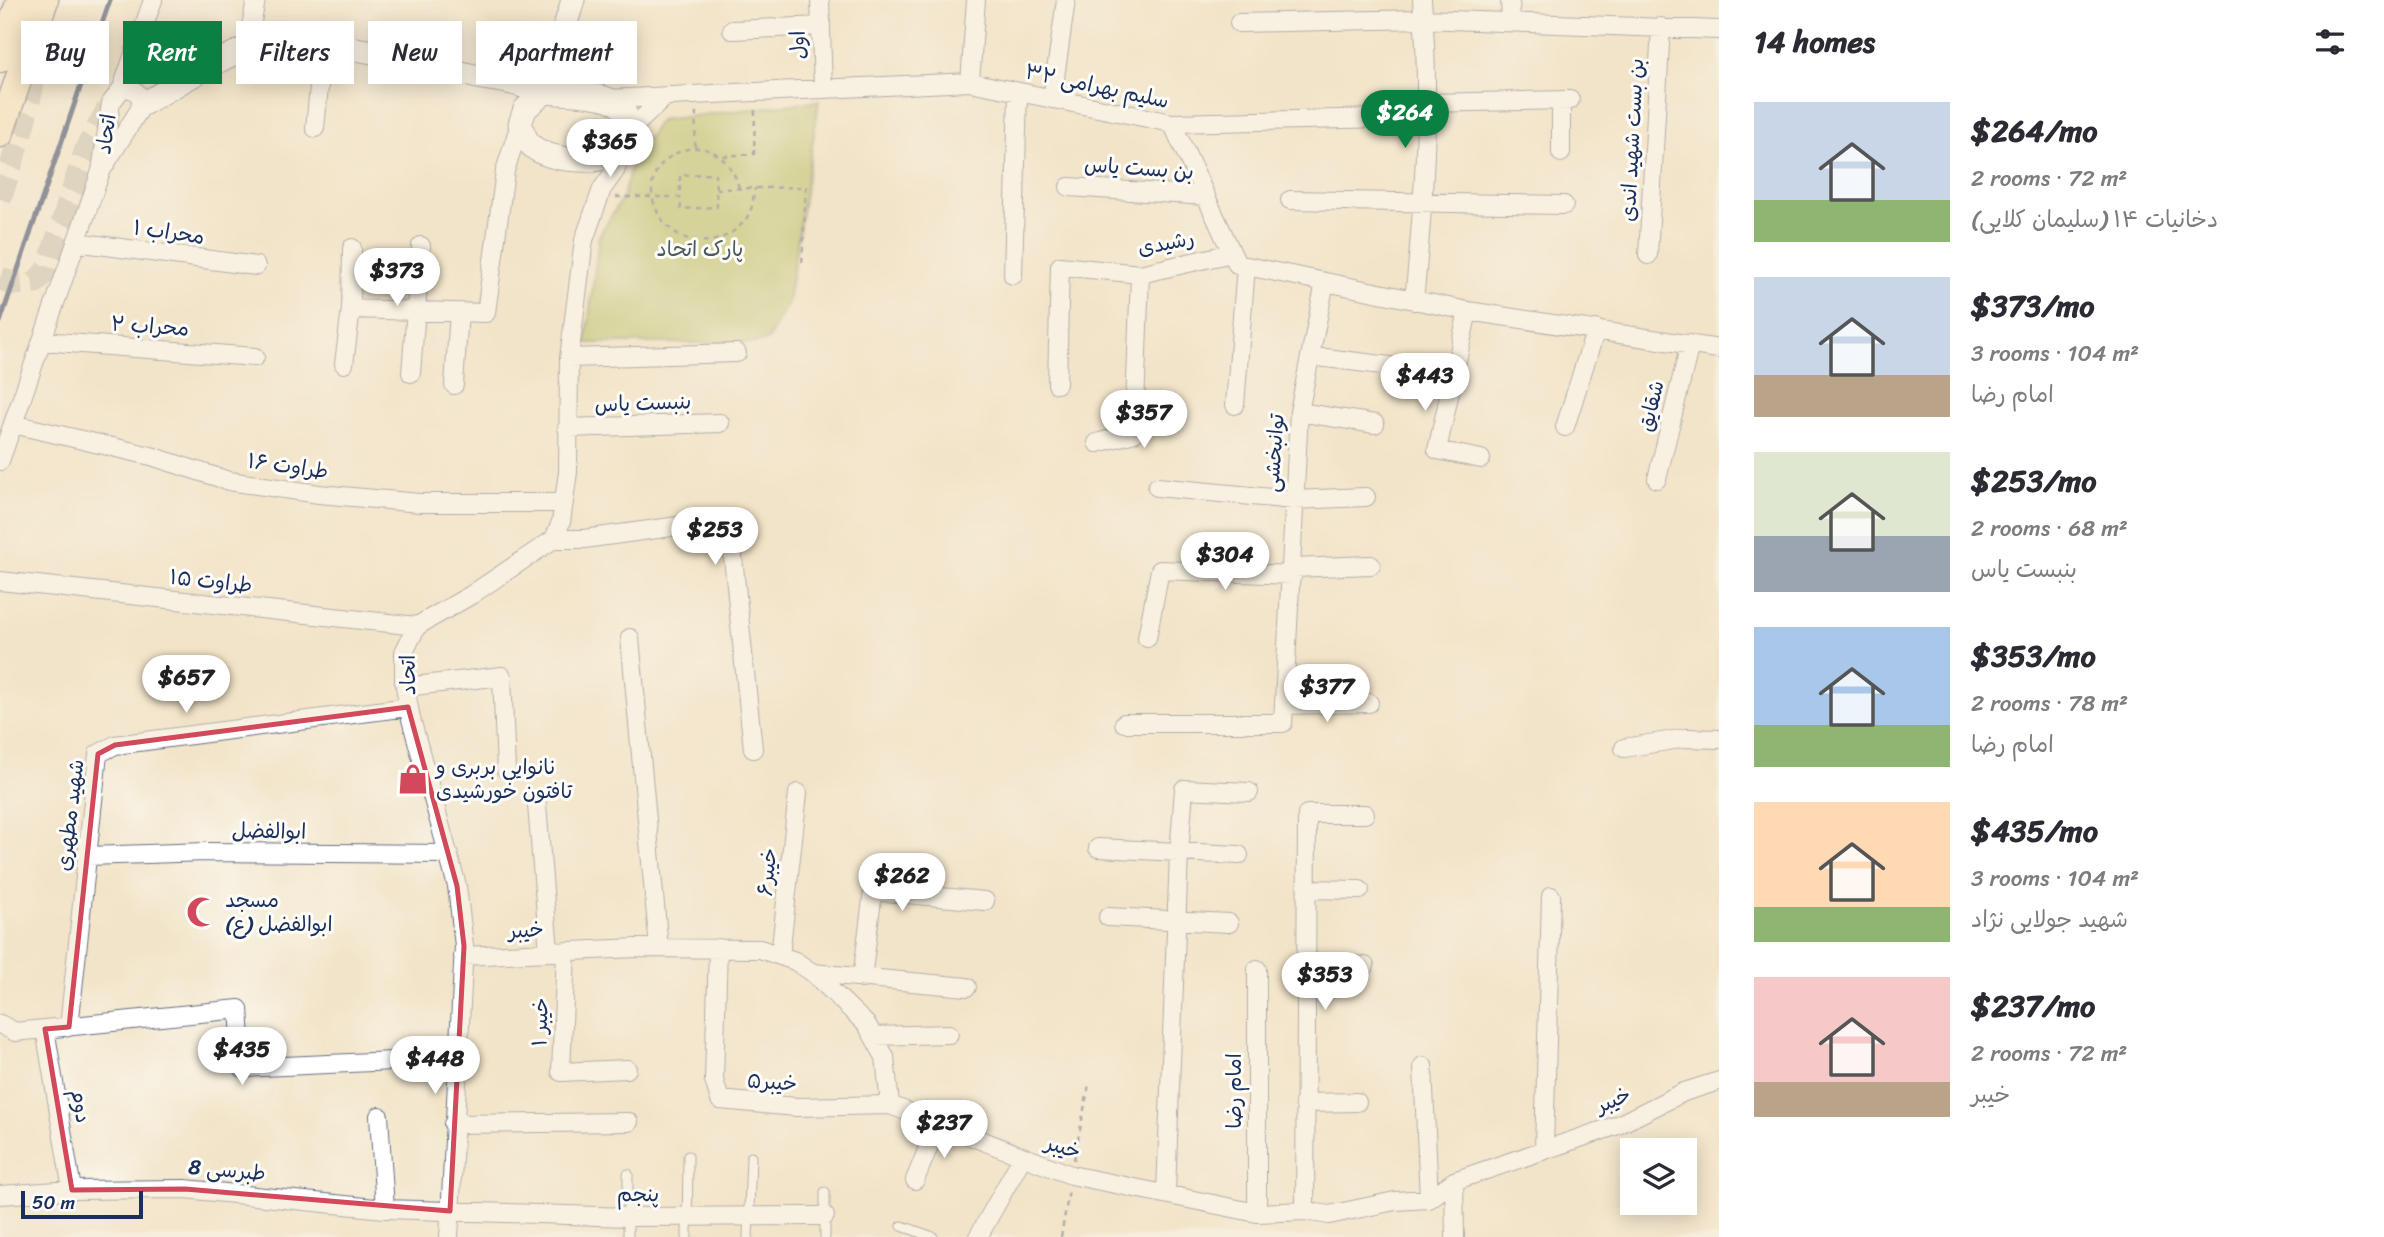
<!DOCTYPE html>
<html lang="en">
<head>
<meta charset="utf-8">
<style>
	body { margin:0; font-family:Sriracha,"Playpen Sans Arabic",sans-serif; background:#f7f7f7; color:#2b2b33; height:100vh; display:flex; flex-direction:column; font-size:26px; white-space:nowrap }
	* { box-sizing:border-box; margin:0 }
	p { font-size:23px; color:#7c7c81 }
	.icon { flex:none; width:38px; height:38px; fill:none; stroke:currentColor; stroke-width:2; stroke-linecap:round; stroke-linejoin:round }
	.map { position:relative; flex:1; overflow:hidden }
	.panel { display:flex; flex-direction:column; background:#fff; width:665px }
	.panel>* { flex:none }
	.top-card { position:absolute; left:21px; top:21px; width:665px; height:63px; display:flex; gap:14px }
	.tools { position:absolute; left:1620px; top:1138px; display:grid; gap:14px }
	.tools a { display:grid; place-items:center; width:77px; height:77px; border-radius:0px; background:#fff; box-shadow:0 4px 18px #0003; font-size:35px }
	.scale { position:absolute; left:21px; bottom:18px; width:122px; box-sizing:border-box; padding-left:7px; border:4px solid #1b2f5e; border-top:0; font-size:19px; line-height:24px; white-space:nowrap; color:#1b2f5e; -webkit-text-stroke:5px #fdfcf7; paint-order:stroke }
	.price { position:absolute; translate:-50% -60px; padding:0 16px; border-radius:24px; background:#fff; color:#222; font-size:23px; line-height:46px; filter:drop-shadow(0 2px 4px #0008) }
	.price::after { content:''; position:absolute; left:50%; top:42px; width:21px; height:16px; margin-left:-10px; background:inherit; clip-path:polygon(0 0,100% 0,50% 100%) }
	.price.current { background:#0b8043; color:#fff }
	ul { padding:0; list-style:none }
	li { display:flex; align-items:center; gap:21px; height:175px; padding:0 35px }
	li span { display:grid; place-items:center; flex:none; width:196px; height:140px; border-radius:0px; color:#555 }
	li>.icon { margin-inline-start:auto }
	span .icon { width:84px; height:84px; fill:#fffc; stroke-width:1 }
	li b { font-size:30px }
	h2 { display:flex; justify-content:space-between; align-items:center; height:84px; padding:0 35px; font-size:30px }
	.tag { padding:0 24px; border-radius:0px; background:#fff; box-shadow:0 4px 18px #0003; font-size:24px; line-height:63px }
	.tag.current { background:#0b8043; color:#fff }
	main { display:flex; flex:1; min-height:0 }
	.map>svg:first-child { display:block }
</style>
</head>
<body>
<main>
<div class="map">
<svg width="1719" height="1237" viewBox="0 0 1719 1237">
	<rect width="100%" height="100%" fill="#fdfcf7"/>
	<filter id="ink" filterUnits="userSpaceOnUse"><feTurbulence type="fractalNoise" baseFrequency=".0143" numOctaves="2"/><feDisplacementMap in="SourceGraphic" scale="14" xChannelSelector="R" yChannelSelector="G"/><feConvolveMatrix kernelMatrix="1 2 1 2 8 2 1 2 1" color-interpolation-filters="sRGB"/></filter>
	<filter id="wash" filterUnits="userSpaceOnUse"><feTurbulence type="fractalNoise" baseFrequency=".00686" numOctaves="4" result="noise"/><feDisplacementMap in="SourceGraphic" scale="28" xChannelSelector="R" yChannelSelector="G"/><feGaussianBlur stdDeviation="1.57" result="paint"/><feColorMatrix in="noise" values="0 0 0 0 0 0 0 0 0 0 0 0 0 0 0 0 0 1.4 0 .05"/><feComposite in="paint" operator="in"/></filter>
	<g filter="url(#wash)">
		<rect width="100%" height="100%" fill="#f2e4c8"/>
		<path fill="#b2be5f" stroke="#66765e" stroke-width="2" d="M 819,101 L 788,302 L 768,340 L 753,343 L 586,343 L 599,236 L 623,197 L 632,162 L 660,120 Z"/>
	</g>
	<g filter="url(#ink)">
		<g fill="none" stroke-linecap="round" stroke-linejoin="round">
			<path stroke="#c7c0b3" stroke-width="23" stroke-dasharray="23 11" stroke-linecap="butt" d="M 0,199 C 18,145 36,91 39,33
				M 0,278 L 13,284 L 36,282 L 47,270 L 86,149 L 111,103"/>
			<g stroke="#666e83" stroke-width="11">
				<path id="service" d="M 902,1226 L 933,1237
					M 628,1237 L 628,1174
					M 687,1237 L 688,1156
					M 748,1237 L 751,1157
					M 825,1237 L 825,1192"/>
			</g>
			<g stroke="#666e83" stroke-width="20">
				<path id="minor" d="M 820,0 L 823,89
					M 1510,0 L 1511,22
					M 1239,23 L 1423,19 L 1719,30
					M 732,30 L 821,26
					M 247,48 L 256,0
					M 970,82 L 976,0
					M 122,88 L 153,0
					M 607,99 L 970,82 L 1172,123 L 1237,264 L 1468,311 L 1719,349
					M 1052,99 L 1066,0
					M 1425,103 L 1570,100
					M 1172,123 L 1426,117
					M 315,128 L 323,46
					M 629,131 L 665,97
					M 1561,153 L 1561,100
					M 1069,187 L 1206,196
					M 1290,200 L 1564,205
					M 76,242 L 256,266
					M 1648,255 L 1661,27
					M 1013,275 L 1018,92
					M 1414,301 C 1424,201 1431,100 1422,0
					M 351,309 L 486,313 L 505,171 L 520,124
					M 1468,311 L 1437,450 L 1481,459
					M 42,341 L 255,357
					M 1310,356 L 1390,366
					M 569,358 L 737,353
					M 344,364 L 351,309 L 352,248
					M 411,373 L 421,246
					M 1057,384 L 1060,266 L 1140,274 L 1232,253
					M 454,385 L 459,312
					M 1235,405 L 1246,266
					M 1299,412 L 1375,424
					M 13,424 L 151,456 L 229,481 L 319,494 L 420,503 L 564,503
					M 1565,427 L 1596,329
					M 567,428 L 720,423
					M 1097,443 L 1134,433 L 1140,274
					M 0,461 L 101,171 L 111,103 L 122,88 C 134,88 140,93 143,104 L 101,171
					M 1657,479 L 1690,344
					M 1157,487 L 1293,500 L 1366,497
					M 554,539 L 584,539 L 729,519 L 753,749
					M 1293,568 L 1371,565
					M 0,581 L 417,626
					M 630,638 L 659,948
					M 1147,638 L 1160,570 L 1293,575
					M 405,687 L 502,676 L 506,770
					M 1285,705 L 1369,703
					M 1124,723 L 1283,723 L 1299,412 L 1325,282
					M 1624,748 L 1686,738 L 1719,739
					M 537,805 L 549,952
					M 1098,848 L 1239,855
					M 88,856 L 206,852 L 449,854
					M 1307,889 L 1360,890
					M 1108,917 L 1229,923
					M 718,948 L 714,1080 L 720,1100 L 796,1107 L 890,1105
					M 566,951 L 561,1072 L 627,1069
					M 463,956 L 637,948 L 760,949 L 795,961 L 813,973 L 867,1025 L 885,1057 L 890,1105 L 1071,1175 L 1257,1213 L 1305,1211 L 1329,1215 L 1395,1201 L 1429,1199 L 1454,1181 L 1618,1125 L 1684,1092 L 1719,1081
					M 780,956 L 798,793
					M 1306,962 L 1365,966
					M 1257,969 L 1257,1213
					M 813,973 L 967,987
					M 862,979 L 873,891 L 985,901
					M 0,1024 L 15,1032 L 239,1009 L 243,1068 L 459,1058
					M 69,1027 L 98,754 L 115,745 L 408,707
					M 45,1029 L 72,1190
					M 873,1036 L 949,1034
					M 1423,1066 L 1429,1199
					M 1304,1103 L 1357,1102
					M 379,1116 L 385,1209
					M 453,1124 L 629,1122
					M 1544,1149 L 1551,896
					M 915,1180 L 937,1126
					M 1454,1181 L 1455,1237
					M 1166,1192 L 1179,854 L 1184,789 L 1249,792
					M 0,1195 L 72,1190 L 185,1189 L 385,1209 L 628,1217 L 825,1216
					M 1305,1211 L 1307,814 L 1365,814
					M 449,1237 L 464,946 L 457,886 L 411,719 L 404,681 L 404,652 L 417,626 L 471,595 L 554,539 L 561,522 L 568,472 L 569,358 L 584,240 L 602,189 L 615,171 L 623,148
					M 978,1237 L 1022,1158"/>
			</g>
			<g stroke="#666e83" stroke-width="25">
				<path id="tertiary" d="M 545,92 C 566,94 591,93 610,100 C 631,108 637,139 617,153 C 599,165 550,161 533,147 C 526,142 523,132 520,124 L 525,109 Z
					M 545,92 L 573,0
					M 143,104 C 172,88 217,59 247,48 C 302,29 417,62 474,76 C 498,82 519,80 540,95"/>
			</g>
			<g stroke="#666e83" stroke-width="29">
				<path id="secondary" d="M 0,59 L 20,0
					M 0,134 L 45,0"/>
			</g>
			<path stroke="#666e83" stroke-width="2.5" stroke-dasharray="5 5" stroke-linecap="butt" d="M 452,52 L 461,23
				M 695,147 L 696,112
				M 723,156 L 754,154 L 755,109
				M 739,188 C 730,153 699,135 667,159 C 629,189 669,257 721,238 C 732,234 743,225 749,214 C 753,207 753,196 755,188
				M 716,189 L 806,187 L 802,266
				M 616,197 L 680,197 L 680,175 L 715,174 L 717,207 L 681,209 L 680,197
				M 1074,1160 L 1089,1084
				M 1061,1237 L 1069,1190"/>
			<use href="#service" stroke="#fff" stroke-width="9"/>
			<use href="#minor" stroke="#fff" stroke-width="18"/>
			<use href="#tertiary" stroke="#fff" stroke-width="23"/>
			<use href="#secondary" stroke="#fbe6c4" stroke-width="26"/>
			<path stroke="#1b2f5e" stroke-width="5" d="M 0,322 L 110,0"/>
		</g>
	</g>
	<path d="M0 0H1719V1237H0ZM 408,707 L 457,886 L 464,946 L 450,1211 L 185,1189 L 72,1190 L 45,1029 L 69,1027 L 98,754 L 115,745 Z" fill="#f2e4c8" fill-opacity=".55" fill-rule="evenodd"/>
	<path fill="none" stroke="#d1495b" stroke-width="5" stroke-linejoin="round" d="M 408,707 L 457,886 L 464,946 L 450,1211 L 185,1189 L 72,1190 L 45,1029 L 69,1027 L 98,754 L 115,745 Z"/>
	<defs>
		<g id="shop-bare" transform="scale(2.415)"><path d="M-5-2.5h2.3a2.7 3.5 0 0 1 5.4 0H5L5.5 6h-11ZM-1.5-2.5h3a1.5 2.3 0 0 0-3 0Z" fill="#d1495b" stroke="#fdfcf7" stroke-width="2.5" paint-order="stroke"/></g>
		<g id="mosque-bare" transform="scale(2.415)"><path d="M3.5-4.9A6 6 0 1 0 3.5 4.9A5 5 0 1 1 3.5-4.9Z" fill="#d1495b" stroke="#fdfcf7" stroke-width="2.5" paint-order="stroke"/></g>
	</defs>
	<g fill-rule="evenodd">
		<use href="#shop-bare" x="413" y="779"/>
		<use href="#mosque-bare" x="202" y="912"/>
	</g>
	<g text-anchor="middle" stroke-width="6" stroke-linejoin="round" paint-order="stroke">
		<g font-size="21" fill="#1b2f5e" stroke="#fdfcf7">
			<text transform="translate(798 45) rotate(-92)" y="7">اول</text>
			<text transform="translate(1097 86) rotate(12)" y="7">سلیم بهرامی ۳۲</text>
			<text transform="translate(106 134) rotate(-82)" y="7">اتحاد</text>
			<text transform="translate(1632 140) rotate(-87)" y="7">بن بست شهید اندی</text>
			<text transform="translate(1139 168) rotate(4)" y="7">بن بست یاس</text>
			<text transform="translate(169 232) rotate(8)" y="7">محراب ۱</text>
			<text transform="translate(1166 243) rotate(-11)" y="7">رشیدی</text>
			<text transform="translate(150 326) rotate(4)" y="7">محراب ۲</text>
			<text transform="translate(643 403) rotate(-2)" y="7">بنبست یاس</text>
			<text transform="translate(1651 406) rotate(-76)" y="7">شقایق</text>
			<text transform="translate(1274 453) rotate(-86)" y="7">توانبخشی</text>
			<text transform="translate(288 466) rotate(8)" y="7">طراوت ۱۶</text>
			<text transform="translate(211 581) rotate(6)" y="7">طراوت ۱۵</text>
			<text transform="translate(408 675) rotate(-91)" y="7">اتحاد</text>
			<text transform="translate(70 815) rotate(-83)" y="7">شهید مطهری</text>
			<text transform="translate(269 831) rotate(1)" y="7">ابوالفضل</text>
			<text transform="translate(767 872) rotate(-84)" y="7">خیبر۶</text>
			<text transform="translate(526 930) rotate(-3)" y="7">خیبر</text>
			<text transform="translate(540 1022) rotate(-88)" y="7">خیبر ۱</text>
			<text transform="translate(772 1082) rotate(4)" y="7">خیبر۵</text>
			<text transform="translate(1234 1091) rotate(-90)" y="7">امام رضا</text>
			<text transform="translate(1613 1100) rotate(-23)" y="7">خیبر</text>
			<text transform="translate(81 1106) rotate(80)" y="7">دوم</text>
			<text transform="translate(1063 1147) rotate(17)" y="7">خیبر</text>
			<text transform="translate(227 1170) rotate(5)" y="7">طبرسی 8</text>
			<text transform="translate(638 1194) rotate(1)" y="7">پنجم</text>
		</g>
		<g font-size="21" fill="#485a5e" stroke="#fdfcf7">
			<text x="700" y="256">پارک اتحاد</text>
		</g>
		<g font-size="21" fill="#1b2f5e" stroke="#fdfcf7" text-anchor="start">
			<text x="436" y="774">نانوایی بربری و<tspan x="436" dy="24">تافتون خورشیدی</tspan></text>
			<text x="225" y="907">مسجد<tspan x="225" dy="24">ابوالفضل (ع)</tspan></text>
		</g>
	</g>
</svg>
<div class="tools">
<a><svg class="icon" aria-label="layers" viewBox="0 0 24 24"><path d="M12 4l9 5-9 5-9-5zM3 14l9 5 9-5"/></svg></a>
</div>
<div class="scale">50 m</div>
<b class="price current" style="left:1405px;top:150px">$264</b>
<b class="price" style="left:610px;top:179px">$365</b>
<b class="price" style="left:397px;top:308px">$373</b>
<b class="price" style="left:1425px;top:413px">$443</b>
<b class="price" style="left:1144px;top:450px">$357</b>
<b class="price" style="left:715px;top:567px">$253</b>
<b class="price" style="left:1225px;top:592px">$304</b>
<b class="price" style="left:186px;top:715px">$657</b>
<b class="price" style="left:1327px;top:724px">$377</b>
<b class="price" style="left:902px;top:913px">$262</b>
<b class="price" style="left:1325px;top:1012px">$353</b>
<b class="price" style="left:242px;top:1087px">$435</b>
<b class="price" style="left:435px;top:1096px">$448</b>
<b class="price" style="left:944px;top:1160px">$237</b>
<div class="top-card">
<a class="tag">Buy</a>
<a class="tag current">Rent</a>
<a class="tag">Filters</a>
<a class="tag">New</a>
<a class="tag">Apartment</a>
</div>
</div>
<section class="panel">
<h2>14 homes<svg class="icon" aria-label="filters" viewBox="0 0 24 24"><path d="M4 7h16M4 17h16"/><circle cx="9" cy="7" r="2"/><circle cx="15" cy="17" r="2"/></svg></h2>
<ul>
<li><span style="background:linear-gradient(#c9d6e8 70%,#8fb573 0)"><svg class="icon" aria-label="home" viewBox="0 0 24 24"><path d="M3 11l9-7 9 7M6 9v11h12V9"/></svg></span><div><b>$264/mo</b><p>2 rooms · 72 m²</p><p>دخانیات ۱۴ (سلیمان کلایی)</p></div></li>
<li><span style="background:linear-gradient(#c9d6e8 70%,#b9a48a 0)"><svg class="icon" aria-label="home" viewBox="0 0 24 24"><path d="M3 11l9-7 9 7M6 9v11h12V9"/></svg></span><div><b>$373/mo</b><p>3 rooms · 104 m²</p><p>امام رضا</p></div></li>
<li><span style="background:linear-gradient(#dfe7d0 60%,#9aa5b1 0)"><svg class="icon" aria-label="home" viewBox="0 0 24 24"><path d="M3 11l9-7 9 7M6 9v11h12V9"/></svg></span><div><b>$253/mo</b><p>2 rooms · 68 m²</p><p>بنبست یاس</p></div></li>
<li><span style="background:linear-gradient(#a9c7e8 70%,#8fb573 0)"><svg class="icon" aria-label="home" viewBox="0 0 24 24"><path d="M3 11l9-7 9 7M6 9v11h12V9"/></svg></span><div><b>$353/mo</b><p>2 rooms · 78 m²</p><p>امام رضا</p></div></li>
<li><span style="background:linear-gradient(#ffd9b3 75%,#8fb573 0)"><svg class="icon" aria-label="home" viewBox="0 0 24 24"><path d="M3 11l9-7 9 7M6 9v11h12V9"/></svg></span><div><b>$435/mo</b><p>3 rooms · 104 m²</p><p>شهید جولایی نژاد</p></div></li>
<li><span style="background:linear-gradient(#f6c9c9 75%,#b9a48a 0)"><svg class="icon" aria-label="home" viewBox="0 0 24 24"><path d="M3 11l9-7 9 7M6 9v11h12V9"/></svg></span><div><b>$237/mo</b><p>2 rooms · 72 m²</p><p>خیبر</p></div></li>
</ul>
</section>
</main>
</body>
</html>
